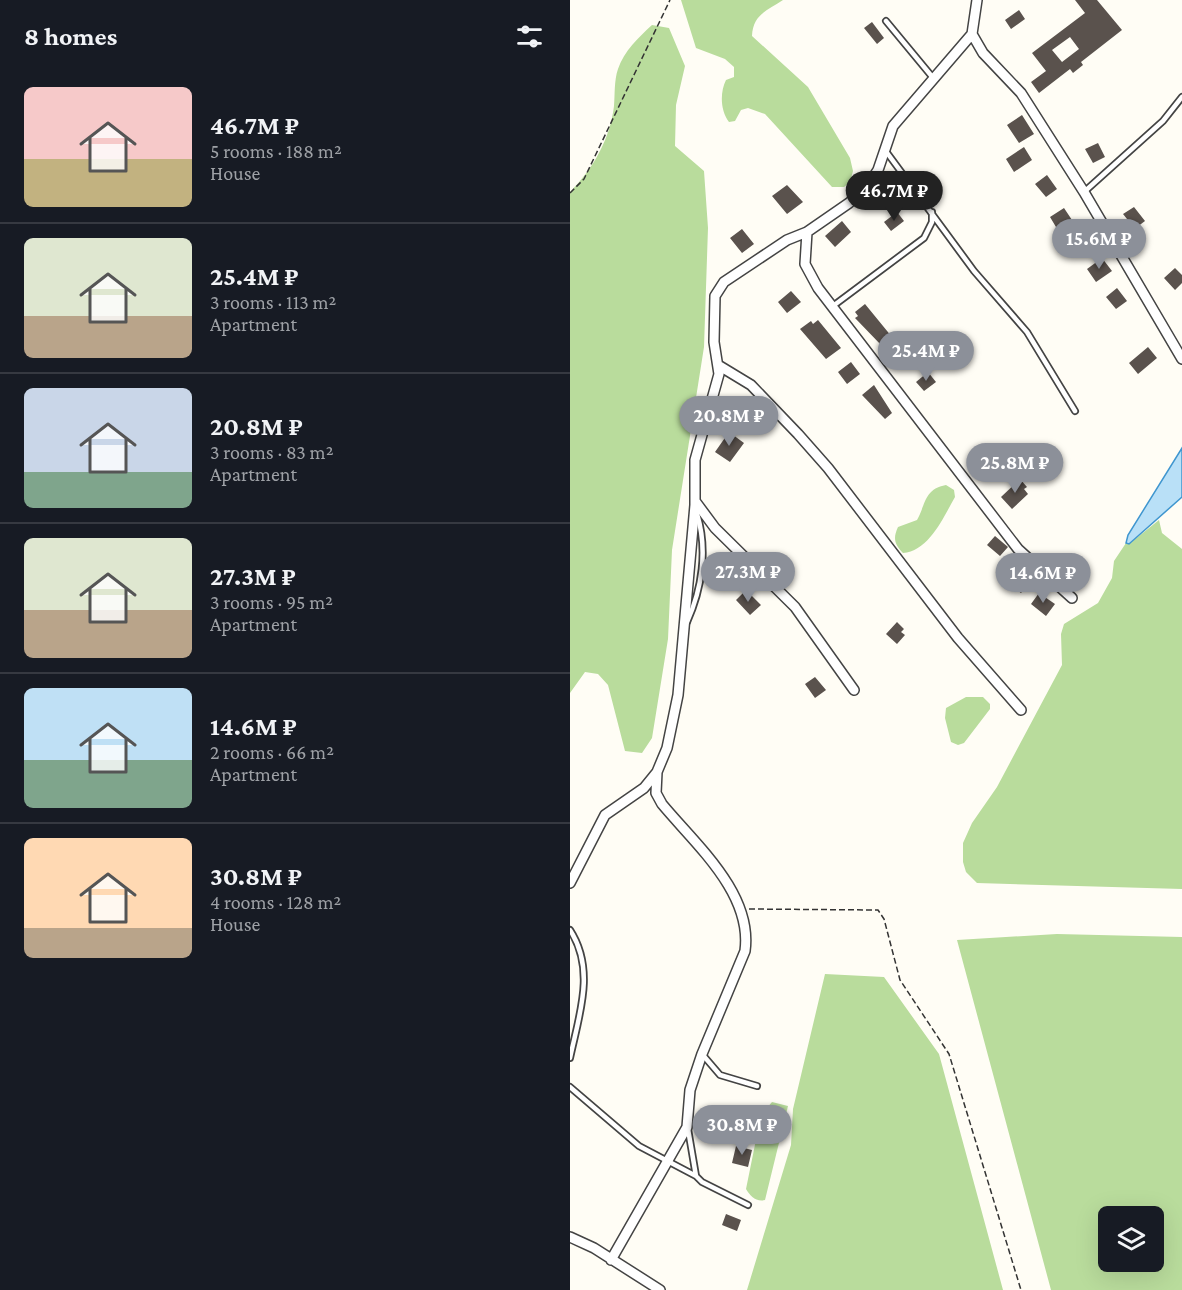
<!DOCTYPE html>
<html lang="en">
<head>
<meta charset="utf-8">
<style>
	body { margin:0; font-family:"Crimson Pro",serif; background:#242831; color:#f1f3f6; height:100vh; display:flex; flex-direction:column; font-size:22px; white-space:nowrap }
	* { box-sizing:border-box; margin:0 }
	p { font-size:20px; color:#9ea1a6 }
	.icon { flex:none; width:33px; height:33px; fill:none; stroke:currentColor; stroke-width:2; stroke-linecap:round; stroke-linejoin:round }
	.map { position:relative; flex:1; overflow:hidden }
	.sheet { display:flex; flex-direction:column; background:#171b24; width:570px }
	.sheet>* { flex:none }
	.buttons { position:absolute; left:528px; top:1206px; display:grid; gap:12px }
	.buttons a { display:grid; place-items:center; width:66px; height:66px; border-radius:9px; background:#171b24; box-shadow:0 6px 24px #0002; font-size:30px }
	.price { position:absolute; translate:-50% -51px; padding:0 14px; border-radius:21px; background:#8c9099; color:#fff; font-size:20px; line-height:39px; filter:drop-shadow(0 2px 3px #0008) }
	.price::after { content:''; position:absolute; left:50%; top:36px; width:18px; height:14px; margin-left:-9px; background:inherit; clip-path:polygon(0 0,100% 0,50% 100%) }
	.price.active { background:#222; color:#fff }
	ul { padding:0; list-style:none }
	li { display:flex; align-items:center; gap:18px; height:150px; padding:0 24px }
	li+li { border-top:2px solid #363941 }
	li span { display:grid; place-items:center; flex:none; width:168px; height:120px; border-radius:9px; color:#555 }
	li>.icon { margin-inline-start:auto }
	span .icon { width:72px; height:72px; fill:#fffc; stroke-width:1 }
	li b { font-size:26px }
	h2 { display:flex; justify-content:space-between; align-items:center; height:72px; padding:0 24px; font-size:26px }
	main { display:flex; flex:1; min-height:0 }
	.map>svg:first-child { display:block }
</style>
</head>
<body>
<main>
<section class="sheet">
<h2>8 homes<svg class="icon" aria-label="filters" viewBox="0 0 24 24"><path d="M4 7h16M4 17h16"/><circle cx="9" cy="7" r="2"/><circle cx="15" cy="17" r="2"/></svg></h2>
<ul>
<li><span style="background:linear-gradient(#f6c9c9 60%,#c2b280 0)"><svg class="icon" aria-label="home" viewBox="0 0 24 24"><path d="M3 11l9-7 9 7M6 9v11h12V9"/></svg></span><div><b>46.7M ₽</b><p>5 rooms · 188 m²</p><p>House</p></div></li>
<li><span style="background:linear-gradient(#dfe7d0 65%,#b9a48a 0)"><svg class="icon" aria-label="home" viewBox="0 0 24 24"><path d="M3 11l9-7 9 7M6 9v11h12V9"/></svg></span><div><b>25.4M ₽</b><p>3 rooms · 113 m²</p><p>Apartment</p></div></li>
<li><span style="background:linear-gradient(#c9d6e8 70%,#7fa58c 0)"><svg class="icon" aria-label="home" viewBox="0 0 24 24"><path d="M3 11l9-7 9 7M6 9v11h12V9"/></svg></span><div><b>20.8M ₽</b><p>3 rooms · 83 m²</p><p>Apartment</p></div></li>
<li><span style="background:linear-gradient(#dfe7d0 60%,#b9a48a 0)"><svg class="icon" aria-label="home" viewBox="0 0 24 24"><path d="M3 11l9-7 9 7M6 9v11h12V9"/></svg></span><div><b>27.3M ₽</b><p>3 rooms · 95 m²</p><p>Apartment</p></div></li>
<li><span style="background:linear-gradient(#bfe0f5 60%,#7fa58c 0)"><svg class="icon" aria-label="home" viewBox="0 0 24 24"><path d="M3 11l9-7 9 7M6 9v11h12V9"/></svg></span><div><b>14.6M ₽</b><p>2 rooms · 66 m²</p><p>Apartment</p></div></li>
<li><span style="background:linear-gradient(#ffd9b3 75%,#b9a48a 0)"><svg class="icon" aria-label="home" viewBox="0 0 24 24"><path d="M3 11l9-7 9 7M6 9v11h12V9"/></svg></span><div><b>30.8M ₽</b><p>4 rooms · 128 m²</p><p>House</p></div></li>
</ul>
</section>
<div class="map">
<svg width="612" height="1290" viewBox="0 0 612 1290">
	<rect width="100%" height="100%" fill="#fffdf5"/>
	<path fill="#b9dc9c" fill-rule="evenodd" d="M 111,0 L 213,0 C 197,11 183,14 182,36 L 238,87 L 280,158 L 283,171 L 280,182 L 274,187 L 262,187 L 195,114 L 178,108 L 171,110 L 165,121 L 159,122 C 150,110 150,92 156,80 L 164,77 L 164,67 L 155,59 L 126,48 Z
		M 82,25 L 99,28 L 115,66 L 106,105 L 105,146 L 134,171 L 138,228 L 134,347 L 102,550 L 98,639 L 82,738 L 72,753 L 55,751 L 38,685 L 28,674 L 15,672 L 0,693 L 0,192 C 23,169 40,139 44,106 C 45,95 44,80 48,69 C 54,51 69,37 82,25 Z
		M 376,485 L 384,490 L 385,497 C 373,518 359,551 333,553 C 324,544 323,538 328,527 L 347,520 C 356,504 354,489 376,485 Z
		M 589,520 L 592,533 L 612,549 L 612,889 L 407,883 L 396,872 L 393,862 L 393,843 L 402,823 L 427,787 L 492,665 L 491,634 L 494,624 L 528,603 L 542,578 L 544,561 L 556,543 L 559,544 Z
		M 396,697 L 413,697 L 420,704 L 420,709 L 394,743 L 388,745 L 381,742 L 375,718 L 376,708 Z
		M 487,934 L 612,937 L 612,1290 L 481,1290 L 387,940 ZM 538,1216 L 584,1216 L 584,1262 L 538,1262 Z
		M 255,974 L 314,977 L 369,1054 L 433,1290 L 177,1290 L 221,1145 L 223,1109 Z
		M 202,1102 L 218,1106 L 195,1200 C 186,1202 180,1196 176,1189 L 191,1115 Z"/>
	<path fill="#b9e0f7" stroke="#3f96cf" stroke-width="1.5" d="M 612,448 L 612,497 L 559,544 L 556,543 L 558,535 Z"/>
	<path fill="#5a524d" fill-rule="evenodd" d="M 505,0 L 527,0 L 552,30 L 511,62 L 513,65 L 503,73 L 500,69 L 469,93 L 461,82 L 476,71 L 462,53 L 515,13 ZM 500,37 L 509,49 L 492,62 L 482,50 Z
		M 449,10 L 455,19 L 441,29 L 435,20 Z
		M 302,22 L 314,38 L 307,44 L 294,28 Z
		M 452,115 L 464,134 L 449,143 L 437,125 Z
		M 528,143 L 535,157 L 523,163 L 515,149 Z
		M 454,147 L 462,160 L 444,172 L 436,159 Z
		M 477,175 L 487,189 L 476,197 L 465,184 Z
		M 217,185 L 233,202 L 217,214 L 202,196 Z
		M 564,207 L 575,221 L 559,233 L 552,223 L 557,219 L 553,214 Z
		M 494,208 L 504,223 L 489,232 L 480,217 Z
		M 327,212 L 334,221 L 321,231 L 314,222 Z
		M 272,221 L 281,232 L 265,247 L 255,236 Z
		M 172,229 L 184,244 L 172,253 L 160,238 Z
		M 532,258 L 542,271 L 526,282 L 517,269 Z
		M 605,268 L 612,275 L 612,283 L 605,290 L 594,278 Z
		M 547,288 L 557,301 L 546,309 L 536,297 Z
		M 221,291 L 231,302 L 217,313 L 208,302 Z
		M 295,304 L 322,337 L 312,346 L 285,318 L 288,316 L 285,312 Z
		M 248,320 L 271,348 L 256,359 L 230,329 L 241,321 L 243,324 Z
		M 578,347 L 587,358 L 568,374 L 559,363 Z
		M 281,362 L 290,374 L 277,384 L 268,372 Z
		M 358,372 L 366,382 L 354,391 L 346,382 Z
		M 304,385 L 322,413 L 315,419 L 292,395 Z
		M 159,432 L 174,443 L 160,462 L 145,452 Z
		M 450,479 L 457,487 L 454,489 L 458,494 L 442,509 L 431,497 Z
		M 425,536 L 438,547 L 430,556 L 417,545 Z
		M 496,559 L 511,574 L 500,586 L 485,571 Z
		M 448,567 L 462,579 L 451,593 L 436,581 Z
		M 176,590 L 191,605 L 180,615 L 166,600 Z
		M 469,593 L 485,604 L 476,616 L 461,604 Z
		M 327,622 L 334,629 L 331,632 L 335,635 L 327,644 L 316,634 Z
		M 245,677 L 256,690 L 245,698 L 235,684 Z
		M 166,1146 L 182,1150 L 178,1167 L 162,1163 Z
		M 156,1214 L 171,1220 L 167,1231 L 152,1225 Z"/>
	<g fill="none" stroke-linecap="round" stroke-linejoin="round">
		<g stroke="#444" stroke-width="8">
			<path id="lane" d="M 316,21 L 364,79
				M 315,150 L 404,271 L 457,332 L 505,411
				M 514,192 L 593,121 L 612,97
				M 263,306 L 354,238 L 362,222 L 362,212
				M 117,622 C 132,589 138,550 127,514
				M 0,930 C 26,970 9,1015 0,1058
				M 132,1054 L 150,1075 L 187,1086
				M 0,1087 L 69,1146 L 126,1176
				M 118,1129 L 126,1176 L 132,1182 L 178,1205"/>
		</g>
		<g stroke="#444" stroke-width="12">
			<path id="street" d="M 407,0 L 402,34 L 413,53 L 451,93 L 514,192 L 612,359
				M 237,232 L 235,264 L 248,288 L 448,549 L 502,598
				M 148,365 L 181,385 L 228,434 L 258,468 L 388,638 L 451,710
				M 125,501 L 145,528 L 225,607 L 284,690
				M 0,883 L 35,815 L 74,788 L 87,772 L 97,748 L 108,695 L 125,505 L 125,460 L 149,374 L 144,342 L 145,296 L 154,282 L 217,240 L 237,232 L 279,203 L 299,184 L 308,170 L 323,126 L 402,34
				M 0,1237 L 24,1248 L 90,1290
				M 41,1260 L 117,1127 L 120,1090 L 132,1054 L 175,951 C 183,893 125,844 92,804 L 86,793 L 87,772"/>
		</g>
		<path stroke="#333" stroke-width="1.5" stroke-dasharray="6 3" stroke-linecap="butt" d="M 0,193 L 14,179 L 100,0
			M 179,909 L 308,910 L 314,919 L 330,980 L 379,1054 L 451,1290"/>
		<use href="#lane" stroke="#fff" stroke-width="4.5"/>
		<use href="#street" stroke="#fff" stroke-width="9"/>
	</g>
</svg>
<div class="buttons">
<a><svg class="icon" aria-label="layers" viewBox="0 0 24 24"><path d="M12 4l9 5-9 5-9-5zM3 14l9 5 9-5"/></svg></a>
</div>
<b class="price active" style="left:324px;top:222px">46.7M ₽</b>
<b class="price" style="left:529px;top:270px">15.6M ₽</b>
<b class="price" style="left:356px;top:382px">25.4M ₽</b>
<b class="price" style="left:159px;top:447px">20.8M ₽</b>
<b class="price" style="left:445px;top:494px">25.8M ₽</b>
<b class="price" style="left:178px;top:603px">27.3M ₽</b>
<b class="price" style="left:473px;top:604px">14.6M ₽</b>
<b class="price" style="left:172px;top:1156px">30.8M ₽</b>
</div>
</main>
</body>
</html>
